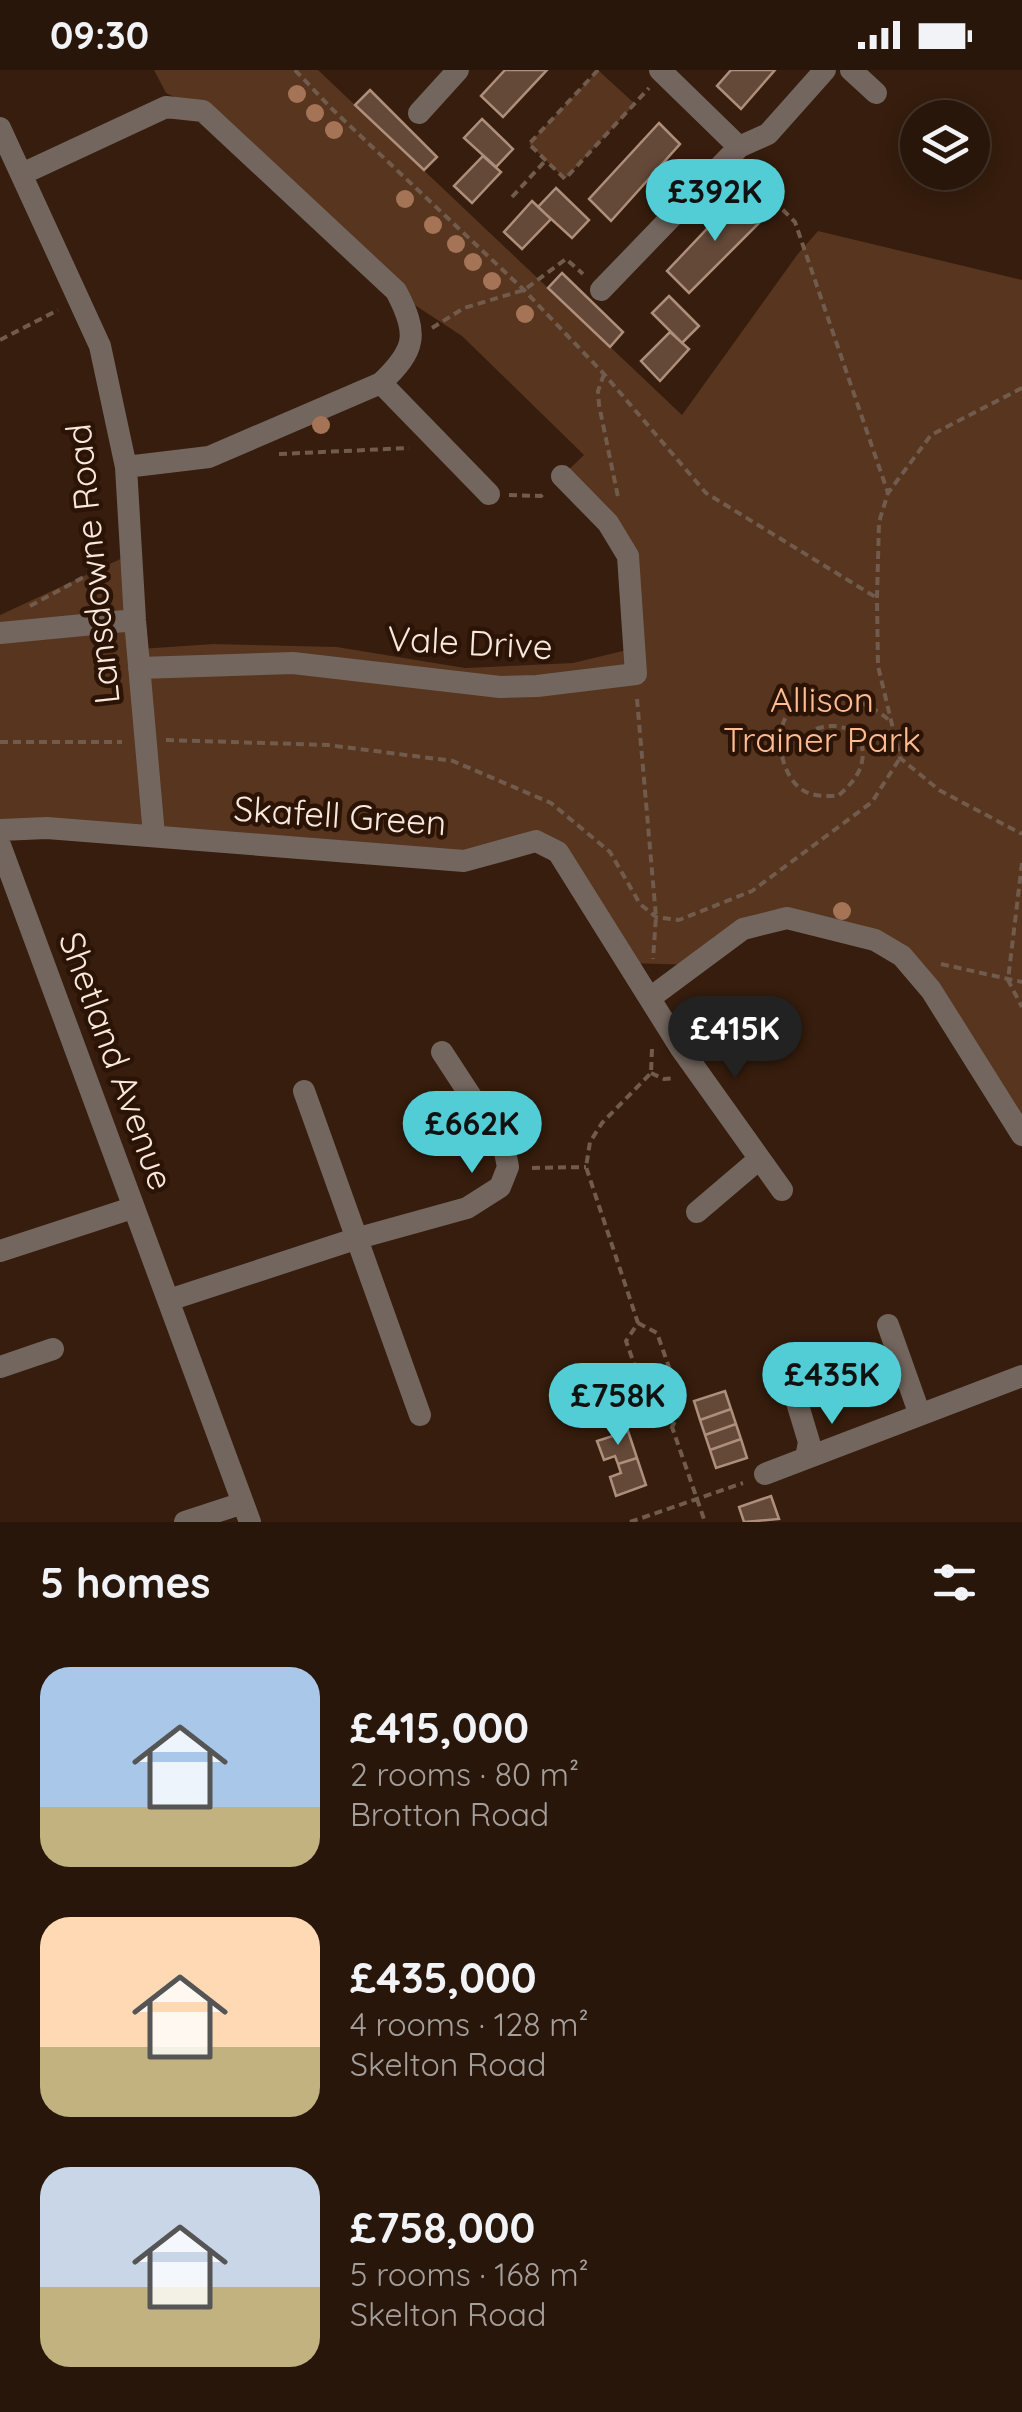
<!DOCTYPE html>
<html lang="en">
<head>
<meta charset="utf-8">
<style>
	body { margin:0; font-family:Quicksand,sans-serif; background:#301f13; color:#f1f3f6; height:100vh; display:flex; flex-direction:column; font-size:38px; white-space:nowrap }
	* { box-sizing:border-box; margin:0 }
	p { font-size:32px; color:#a59f9c }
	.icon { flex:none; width:55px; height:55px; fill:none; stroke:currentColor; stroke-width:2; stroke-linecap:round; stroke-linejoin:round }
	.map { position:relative; height:1452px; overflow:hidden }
	.side { display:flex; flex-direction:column; background:#28160a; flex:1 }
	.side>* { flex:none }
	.tools { position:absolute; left:900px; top:30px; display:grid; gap:20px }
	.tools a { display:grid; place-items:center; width:90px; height:90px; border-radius:50%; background:#28160a; box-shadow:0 5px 25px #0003,0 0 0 2px #44352b; font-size:50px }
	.price { position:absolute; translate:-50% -85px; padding:0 22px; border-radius:35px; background:#52ccd5; color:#111; font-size:32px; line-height:65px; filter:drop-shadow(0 2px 5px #0008) }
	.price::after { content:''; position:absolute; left:50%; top:60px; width:30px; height:22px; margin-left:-15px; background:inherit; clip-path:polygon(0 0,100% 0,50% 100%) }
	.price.on { background:#222; color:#fff }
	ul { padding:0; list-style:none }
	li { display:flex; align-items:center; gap:30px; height:250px; padding:0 40px }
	li span { display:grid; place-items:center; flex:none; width:280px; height:200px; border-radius:30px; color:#555 }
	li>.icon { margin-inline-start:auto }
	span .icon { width:120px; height:120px; fill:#fffc; stroke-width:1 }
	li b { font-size:42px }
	h2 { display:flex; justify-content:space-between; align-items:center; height:120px; padding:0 40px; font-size:42px }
	.status { display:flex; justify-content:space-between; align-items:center; height:70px; padding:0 50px; background:#28160a; direction:ltr }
	.status svg { height:28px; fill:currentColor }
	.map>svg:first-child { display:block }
</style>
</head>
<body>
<div class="status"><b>09:30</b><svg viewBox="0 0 49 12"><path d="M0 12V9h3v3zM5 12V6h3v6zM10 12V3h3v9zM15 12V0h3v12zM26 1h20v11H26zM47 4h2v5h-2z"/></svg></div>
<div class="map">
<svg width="1022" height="1452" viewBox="0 0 1022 1452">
	<rect width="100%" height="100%" fill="#361d0d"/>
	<path fill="#57351f" d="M 154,0 L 318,0 L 682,345 L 797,185 L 818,161 L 1022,210 L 1022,1065 L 902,886 L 787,848 L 694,895 L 627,893 L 536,771 L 469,790 L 0,760 L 0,545 L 129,485 L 140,579 L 213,574 L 337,577 L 465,598 L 573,593 L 635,578 L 628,486 L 562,406 L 584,385 L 462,266 L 407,230 L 202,40 L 166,23 Z
		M 598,0 L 635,34 L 565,109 L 529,74 Z"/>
	<path fill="#654938" stroke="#ae8f7c" stroke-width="2.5" d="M 505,0 L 547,0 L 503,47 L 481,26 Z
		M 731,0 L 775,0 L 741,39 L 717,16 Z
		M 370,20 L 437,87 L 424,100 L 355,35 Z
		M 482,49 L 513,79 L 496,97 L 464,68 Z
		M 659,53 L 680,74 L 611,151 L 589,129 Z
		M 483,86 L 501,102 L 472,133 L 454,116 Z
		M 556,118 L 589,150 L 572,168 L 538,137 Z
		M 738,126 L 762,150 L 689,223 L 667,201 Z
		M 532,131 L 551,149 L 522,179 L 504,162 Z
		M 562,203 L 623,262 L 610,277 L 548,218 Z
		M 669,226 L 699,256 L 682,273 L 652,243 Z
		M 670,262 L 689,279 L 660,311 L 641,291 Z
		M 725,1321 L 731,1339 L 700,1350 L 694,1331 Z
		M 731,1339 L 736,1354 L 705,1365 L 700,1350 Z
		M 736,1354 L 741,1369 L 710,1380 L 705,1365 Z
		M 628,1361 L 637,1388 L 618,1394 L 615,1386 L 604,1390 L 597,1371 Z
		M 741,1369 L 747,1388 L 716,1398 L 710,1380 Z
		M 637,1388 L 646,1415 L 616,1426 L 610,1407 L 621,1403 L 618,1394 Z
		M 771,1426 L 779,1449 L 744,1452 L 739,1437 Z"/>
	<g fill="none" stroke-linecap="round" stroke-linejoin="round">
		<path stroke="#715b4c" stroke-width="4" stroke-dasharray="8 5" stroke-linecap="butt" d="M 295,0 L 331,38 L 524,220 L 604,304 L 706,423 L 877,528
			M 598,0 L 529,74 L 565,109 L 649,18
			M 746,103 L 795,152 L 888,423
			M 512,127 L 546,90
			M 432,258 L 464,238 L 524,220 L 566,189 L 583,204
			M 0,270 L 58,240
			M 604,304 L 598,321 L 599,335 L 618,427
			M 1022,318 L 931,365 L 888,423 L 879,452 L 877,528 L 878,596 L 900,688 L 939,720 L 1022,764
			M 279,384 L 409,378
			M 509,425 L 541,426 L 544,423
			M 30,536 L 110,493
			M 637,629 L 656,847 L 653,889
			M 816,659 C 846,648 873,668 859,701 C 854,711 847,718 838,726 C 826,726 812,727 801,719 C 782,705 774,667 786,647 C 810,609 862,627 889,650
			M 166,670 L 328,675 L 453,691 L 551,733 L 610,782 L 640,834 L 656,847 L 679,850 L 752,821 L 872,732 L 900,688
			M 0,672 L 122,672
			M 1022,793 L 1008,910 L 1022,937
			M 941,894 L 1022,912
			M 652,979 L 651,1003 L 602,1053 L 590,1072 L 586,1097 L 638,1253 L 626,1271 L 654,1350 L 672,1357 L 705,1452
			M 651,1003 L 664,1009 L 675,1008
			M 532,1098 L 586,1097
			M 638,1253 L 657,1263 L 683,1337 L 672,1357
			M 630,1452 L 743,1413"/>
		<path stroke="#73665e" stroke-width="22" d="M 660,0 L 739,77
			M 851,0 L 876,23
			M 419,43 L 458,0
			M 0,58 L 100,276 L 126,397 L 135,550 L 154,765
			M 22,104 L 166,37 L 203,41 L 396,221 C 419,264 416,280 381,313 L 209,387 L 126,397
			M 601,220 L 739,77 L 768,64 L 825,0
			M 381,313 L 489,424
			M 0,563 L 135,550
			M 139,598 L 293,593 L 500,617 L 537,616 L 636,604 L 628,486 L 608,453 L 562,406
			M 0,760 L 47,758 L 464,791 L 536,771 L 558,782 L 680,977 L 782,1120
			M 0,775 L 250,1452
			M 650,928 L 743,859 L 787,848 L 875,870 L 902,886 L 931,920 L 1022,1065
			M 304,1021 L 420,1345
			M 697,1142 L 758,1090
			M 0,1181 L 132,1138
			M 169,1230 L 355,1169 L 467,1138 L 500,1117 L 508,1097 L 504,1077 L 442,982
			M 888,1255 L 920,1345
			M 0,1297 L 53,1279
			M 796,1329 L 809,1372 L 806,1388
			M 765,1404 L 1022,1306
			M 185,1452 L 243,1433"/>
	</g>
	<g fill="#a57456">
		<circle cx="297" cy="24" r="9"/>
		<circle cx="315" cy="43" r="9"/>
		<circle cx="334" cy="60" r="9"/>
		<circle cx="405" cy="129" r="9"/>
		<circle cx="433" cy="155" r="9"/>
		<circle cx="456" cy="174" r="9"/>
		<circle cx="473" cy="192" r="9"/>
		<circle cx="492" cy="211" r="9"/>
		<circle cx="525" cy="244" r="9"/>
		<circle cx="321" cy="355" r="9"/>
		<circle cx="842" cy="841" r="9"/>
	</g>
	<g text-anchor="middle" stroke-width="9" stroke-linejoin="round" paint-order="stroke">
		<g font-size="35" fill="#f9e8de" stroke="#2b1405">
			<text transform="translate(93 494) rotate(-96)" y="12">Lansdowne Road</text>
			<text transform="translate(470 573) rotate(3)" y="12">Vale Drive</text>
			<text transform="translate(340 746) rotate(4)" y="12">Skafell Green</text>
			<text transform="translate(116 991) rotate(70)" y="12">Shetland Avenue</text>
		</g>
		<g font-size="35" fill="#ffbb91" stroke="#2b1405">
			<text x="822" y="642">Allison<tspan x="822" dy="40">Trainer Park</tspan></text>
		</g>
	</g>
</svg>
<div class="tools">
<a><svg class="icon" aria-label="layers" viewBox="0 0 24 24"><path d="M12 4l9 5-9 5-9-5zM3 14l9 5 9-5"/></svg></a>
</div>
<b class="price" style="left:715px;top:174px">£392K</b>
<b class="price on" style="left:735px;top:1011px">£415K</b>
<b class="price" style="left:472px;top:1106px">£662K</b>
<b class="price" style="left:832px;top:1357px">£435K</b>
<b class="price" style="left:618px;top:1378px">£758K</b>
</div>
<section class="side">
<h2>5 homes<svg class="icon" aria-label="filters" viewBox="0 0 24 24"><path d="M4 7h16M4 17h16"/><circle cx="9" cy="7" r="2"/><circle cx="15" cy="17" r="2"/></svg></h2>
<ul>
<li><span style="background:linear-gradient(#a9c7e8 70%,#c2b280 0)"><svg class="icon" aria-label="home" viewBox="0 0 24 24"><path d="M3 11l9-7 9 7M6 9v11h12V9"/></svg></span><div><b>£415,000</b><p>2 rooms · 80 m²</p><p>Brotton Road</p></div></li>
<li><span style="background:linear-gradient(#ffd9b3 65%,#c2b280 0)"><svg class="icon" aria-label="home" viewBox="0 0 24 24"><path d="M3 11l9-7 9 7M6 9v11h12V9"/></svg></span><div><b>£435,000</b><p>4 rooms · 128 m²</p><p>Skelton Road</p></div></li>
<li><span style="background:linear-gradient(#c9d6e8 60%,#c2b280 0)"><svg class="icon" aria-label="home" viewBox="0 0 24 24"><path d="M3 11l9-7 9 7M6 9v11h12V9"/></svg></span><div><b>£758,000</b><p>5 rooms · 168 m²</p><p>Skelton Road</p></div></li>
</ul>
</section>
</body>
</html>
